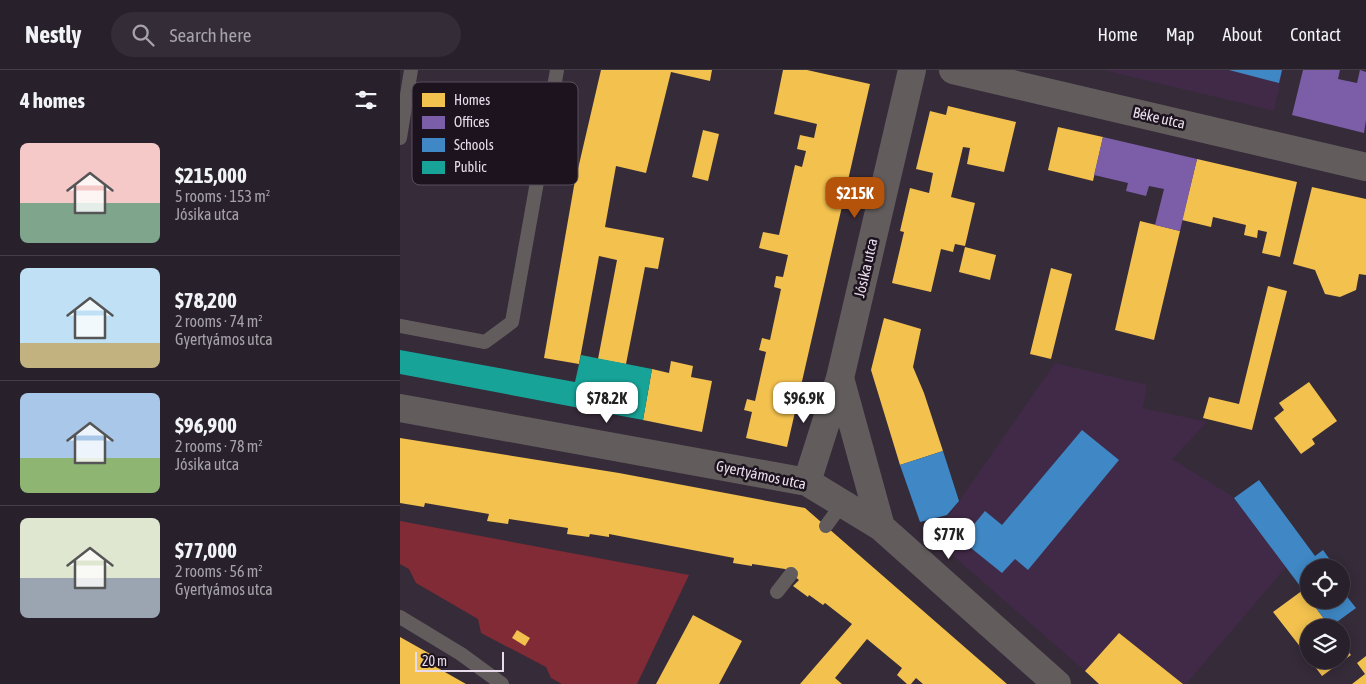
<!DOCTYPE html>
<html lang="en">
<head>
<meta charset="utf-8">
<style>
	body { margin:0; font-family:"Asap Condensed",sans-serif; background:#342d37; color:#f1f3f6; height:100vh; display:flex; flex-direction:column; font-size:19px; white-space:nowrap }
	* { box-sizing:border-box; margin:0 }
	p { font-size:16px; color:#a5a3a9 }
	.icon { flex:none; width:28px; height:28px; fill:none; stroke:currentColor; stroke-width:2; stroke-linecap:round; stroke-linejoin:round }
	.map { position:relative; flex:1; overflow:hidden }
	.drawer { display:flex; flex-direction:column; background:#28202b; width:400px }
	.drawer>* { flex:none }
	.controls { position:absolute; left:900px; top:489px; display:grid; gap:10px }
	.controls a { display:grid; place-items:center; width:50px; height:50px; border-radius:50%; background:#28202b; box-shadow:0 2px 12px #0003,0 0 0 1px #443e47; font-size:25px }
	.scale { position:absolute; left:15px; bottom:12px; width:89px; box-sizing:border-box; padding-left:5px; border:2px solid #e8dbeb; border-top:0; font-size:14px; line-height:18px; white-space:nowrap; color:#e8dbeb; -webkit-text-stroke:4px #1c131e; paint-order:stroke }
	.price { position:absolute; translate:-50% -42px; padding:0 11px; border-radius:10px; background:#fff; color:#222; font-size:16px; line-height:32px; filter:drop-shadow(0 1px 2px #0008) }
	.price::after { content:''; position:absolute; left:50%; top:30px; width:15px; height:11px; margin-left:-8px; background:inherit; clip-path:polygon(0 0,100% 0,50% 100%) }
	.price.on { background:#b45309; color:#fff }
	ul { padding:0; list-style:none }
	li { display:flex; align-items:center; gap:15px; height:125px; padding:0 20px }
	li+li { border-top:1px solid #443e47 }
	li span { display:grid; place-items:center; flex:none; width:140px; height:100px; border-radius:8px; color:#555 }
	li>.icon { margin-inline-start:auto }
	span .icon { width:60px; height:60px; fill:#fffc; stroke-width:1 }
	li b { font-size:21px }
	h2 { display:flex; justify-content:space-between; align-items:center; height:60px; padding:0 20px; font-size:21px }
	header { display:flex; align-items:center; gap:30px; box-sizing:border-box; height:70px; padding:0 25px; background:#28202b; border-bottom:1px solid #443e47 }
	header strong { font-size:24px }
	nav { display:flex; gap:28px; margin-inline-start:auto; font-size:18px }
	.search { width:350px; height:45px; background:#342d37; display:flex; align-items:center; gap:12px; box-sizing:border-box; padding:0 18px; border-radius:28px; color:#a5a3a9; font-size:19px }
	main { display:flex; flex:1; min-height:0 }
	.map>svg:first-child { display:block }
</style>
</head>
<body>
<header>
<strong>Nestly</strong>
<div class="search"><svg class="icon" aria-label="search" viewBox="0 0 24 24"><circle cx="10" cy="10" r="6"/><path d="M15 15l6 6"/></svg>Search here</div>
<nav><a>Home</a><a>Map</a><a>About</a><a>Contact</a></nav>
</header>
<main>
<section class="drawer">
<h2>4 homes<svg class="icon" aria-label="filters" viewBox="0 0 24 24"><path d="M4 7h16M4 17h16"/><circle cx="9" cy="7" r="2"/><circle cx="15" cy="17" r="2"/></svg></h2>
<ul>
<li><span style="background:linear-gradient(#f6c9c9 60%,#7fa58c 0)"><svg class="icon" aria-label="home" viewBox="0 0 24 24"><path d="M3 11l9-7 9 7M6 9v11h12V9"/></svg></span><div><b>$215,000</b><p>5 rooms · 153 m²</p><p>Jósika utca</p></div></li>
<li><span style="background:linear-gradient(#bfe0f5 75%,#c2b280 0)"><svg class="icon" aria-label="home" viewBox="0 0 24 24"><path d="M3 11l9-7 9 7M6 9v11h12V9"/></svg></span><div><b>$78,200</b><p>2 rooms · 74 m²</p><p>Gyertyámos utca</p></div></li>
<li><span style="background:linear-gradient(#a9c7e8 65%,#8fb573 0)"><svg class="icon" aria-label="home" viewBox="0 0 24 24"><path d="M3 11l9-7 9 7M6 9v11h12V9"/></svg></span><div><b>$96,900</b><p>2 rooms · 78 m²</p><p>Jósika utca</p></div></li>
<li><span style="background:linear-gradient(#dfe7d0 60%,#9aa5b1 0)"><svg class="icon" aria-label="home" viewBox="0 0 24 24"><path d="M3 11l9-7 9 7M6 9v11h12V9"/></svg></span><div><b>$77,000</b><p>2 rooms · 56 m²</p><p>Gyertyámos utca</p></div></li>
</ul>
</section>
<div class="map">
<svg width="966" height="614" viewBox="0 0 966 614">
	<rect width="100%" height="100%" fill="#362b39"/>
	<path fill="#412a47" d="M 703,0 L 883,0 L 874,41 Z
		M 655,293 L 747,315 L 743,338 L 807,352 L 772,389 L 832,426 L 886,497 L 786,614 L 783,614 L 719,563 L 685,601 L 549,482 L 532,470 Z"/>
	<path fill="#812b36" d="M 0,451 L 289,505 L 237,614 L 162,614 L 151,608 L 146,597 L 81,563 L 78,549 L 16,513 L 9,499 L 0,494 Z"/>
	<path fill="#f2c14e" d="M 201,0 L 312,0 L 310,11 L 271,2 L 246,103 L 216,96 L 205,157 L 264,168 L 258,199 L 245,197 L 226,294 L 198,289 L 217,190 L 199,186 L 179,294 L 144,288 L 174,116 Z
		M 383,0 L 407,0 L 470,14 L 387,377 L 346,368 L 352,342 L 344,340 L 347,329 L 355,331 L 366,282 L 359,280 L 362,268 L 370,270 L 381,219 L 374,217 L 376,206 L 383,207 L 388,185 L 359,178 L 363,162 L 379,165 L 395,95 L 402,97 L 406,81 L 397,79 L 400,65 L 414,68 L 417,54 L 374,44 Z
		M 548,36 L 616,52 L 604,102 L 567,94 L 570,78 L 563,77 L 551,127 L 575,133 L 565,176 L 555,174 L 553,182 L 541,179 L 531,222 L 492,213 L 504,162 L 500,161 L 510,118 L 529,123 L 533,103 L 516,99 L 530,41 L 546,45 Z
		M 658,57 L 703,67 L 693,111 L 648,100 Z
		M 303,60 L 319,64 L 308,111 L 292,107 Z
		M 797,89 L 897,112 L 880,187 L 862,183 L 867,162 L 858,160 L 857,168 L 844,165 L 846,155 L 813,147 L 811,157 L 782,150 Z
		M 912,117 L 966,129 L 966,205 L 959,204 L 956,220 L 940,227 L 925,224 L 915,200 L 893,194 Z
		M 740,151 L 780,161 L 754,270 L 715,260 Z
		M 565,177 L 596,185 L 590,210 L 559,202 Z
		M 651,198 L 672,204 L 651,289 L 630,284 Z
		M 868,216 L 887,221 L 852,360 L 803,348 L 809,327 L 839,334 Z
		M 484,248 L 521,259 L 513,297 L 524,323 L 543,381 L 500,395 L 471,300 Z
		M 271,291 L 293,296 L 291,307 L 312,311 L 302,362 L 243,350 L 252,299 L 269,303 Z
		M 909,312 L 937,351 L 912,369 L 915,374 L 901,384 L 874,348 L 884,340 L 879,333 Z
		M 0,368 L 219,403 L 405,438 L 607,614 L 523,614 L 516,608 L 511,614 L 507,614 L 497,605 L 502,598 L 467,569 L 435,608 L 442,614 L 400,614 L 452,554 L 425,533 L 423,535 L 409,525 L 408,527 L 393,516 L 399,510 L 385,499 L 352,494 L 352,496 L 333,493 L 334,488 L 209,464 L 209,467 L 190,464 L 189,467 L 167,464 L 168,458 L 109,449 L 108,454 L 87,451 L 89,444 L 25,433 L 24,437 L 0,433 Z
		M 903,520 L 909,528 L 909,530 L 910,530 L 931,558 L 909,558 L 909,588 L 873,542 Z
		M 293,545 L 342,571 L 319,614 L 256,614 Z
		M 117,560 L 130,568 L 125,576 L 112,568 Z
		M 719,563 L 783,614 L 699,614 L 685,601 Z
		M 0,567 L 32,585 L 29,593 L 66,614 L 0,614 Z
		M 941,572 L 951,585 L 922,606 L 910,590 L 941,590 Z
		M 966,586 L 966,614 L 952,614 L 965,604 L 957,593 Z"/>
	<path fill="#7b5ea7" d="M 903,0 L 940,0 L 938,9 L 957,13 L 960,0 L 966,2 L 966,50 L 964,63 L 892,45 Z
		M 703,67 L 797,89 L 780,161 L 755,155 L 764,119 L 749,116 L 746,126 L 726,121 L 728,113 L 694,105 Z"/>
	<path fill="#3f88c5" d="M 829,0 L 882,0 L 879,13 Z
		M 682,360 L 719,390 L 628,500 L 615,489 L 602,503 L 561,470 L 585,441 L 602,455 Z
		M 543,381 L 559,431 L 547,445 L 520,452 L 500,395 Z
		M 859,410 L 915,486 L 923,480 L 936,498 L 909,498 L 909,528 L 834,428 Z
		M 941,519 L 956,538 L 930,557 L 910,530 L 941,530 Z"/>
	<path fill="#17a398" d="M 0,280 L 175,312 L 181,285 L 252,299 L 243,350 L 0,304 Z"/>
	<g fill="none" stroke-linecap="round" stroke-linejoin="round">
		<path stroke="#625d5c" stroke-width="14" d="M 0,68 L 11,0
			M 0,256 L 85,272 L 112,252 L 157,0
			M 426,456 L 442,434
			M 377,522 L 391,504
			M 0,547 L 61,584 L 102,614"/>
		<path stroke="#625d5c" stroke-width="28" d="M 553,0 L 966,97
			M 440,308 L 481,457
			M 0,338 L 407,412 L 481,457 L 657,614
			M 407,412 L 440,308 L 512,0"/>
	</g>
	<g text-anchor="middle" stroke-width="5" stroke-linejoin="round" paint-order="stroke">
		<g font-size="15" fill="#e8dbeb" stroke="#1c131e">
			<text transform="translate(759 48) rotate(13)" y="5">Béke utca</text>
			<text transform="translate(466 198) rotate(-77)" y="5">Jósika utca</text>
			<text transform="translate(361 405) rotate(12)" y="5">Gyertyámos utca</text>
		</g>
	</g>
	<rect x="12" y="12" width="166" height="103" rx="8" fill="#1c131e" stroke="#594f5c" stroke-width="1"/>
	<rect x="22" y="23" width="23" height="14" fill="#f2c14e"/>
	<rect x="22" y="46" width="23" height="13" fill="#7b5ea7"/>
	<rect x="22" y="68" width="23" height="14" fill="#3f88c5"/>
	<rect x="22" y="91" width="23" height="13" fill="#17a398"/>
	<g font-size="14" fill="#e8dbeb">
		<text x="54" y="35">Homes</text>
		<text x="54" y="57">Offices</text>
		<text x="54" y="80">Schools</text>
		<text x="54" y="102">Public</text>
	</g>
</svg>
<div class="controls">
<a><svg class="icon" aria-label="locate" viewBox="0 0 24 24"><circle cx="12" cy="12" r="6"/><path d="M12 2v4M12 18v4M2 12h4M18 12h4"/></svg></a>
<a><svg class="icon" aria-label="layers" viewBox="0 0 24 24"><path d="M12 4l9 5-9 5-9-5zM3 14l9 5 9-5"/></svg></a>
</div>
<div class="scale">20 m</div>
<b class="price on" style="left:455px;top:149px">$215K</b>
<b class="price" style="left:207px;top:354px">$78.2K</b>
<b class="price" style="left:404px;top:354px">$96.9K</b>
<b class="price" style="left:549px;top:490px">$77K</b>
</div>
</main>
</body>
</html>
